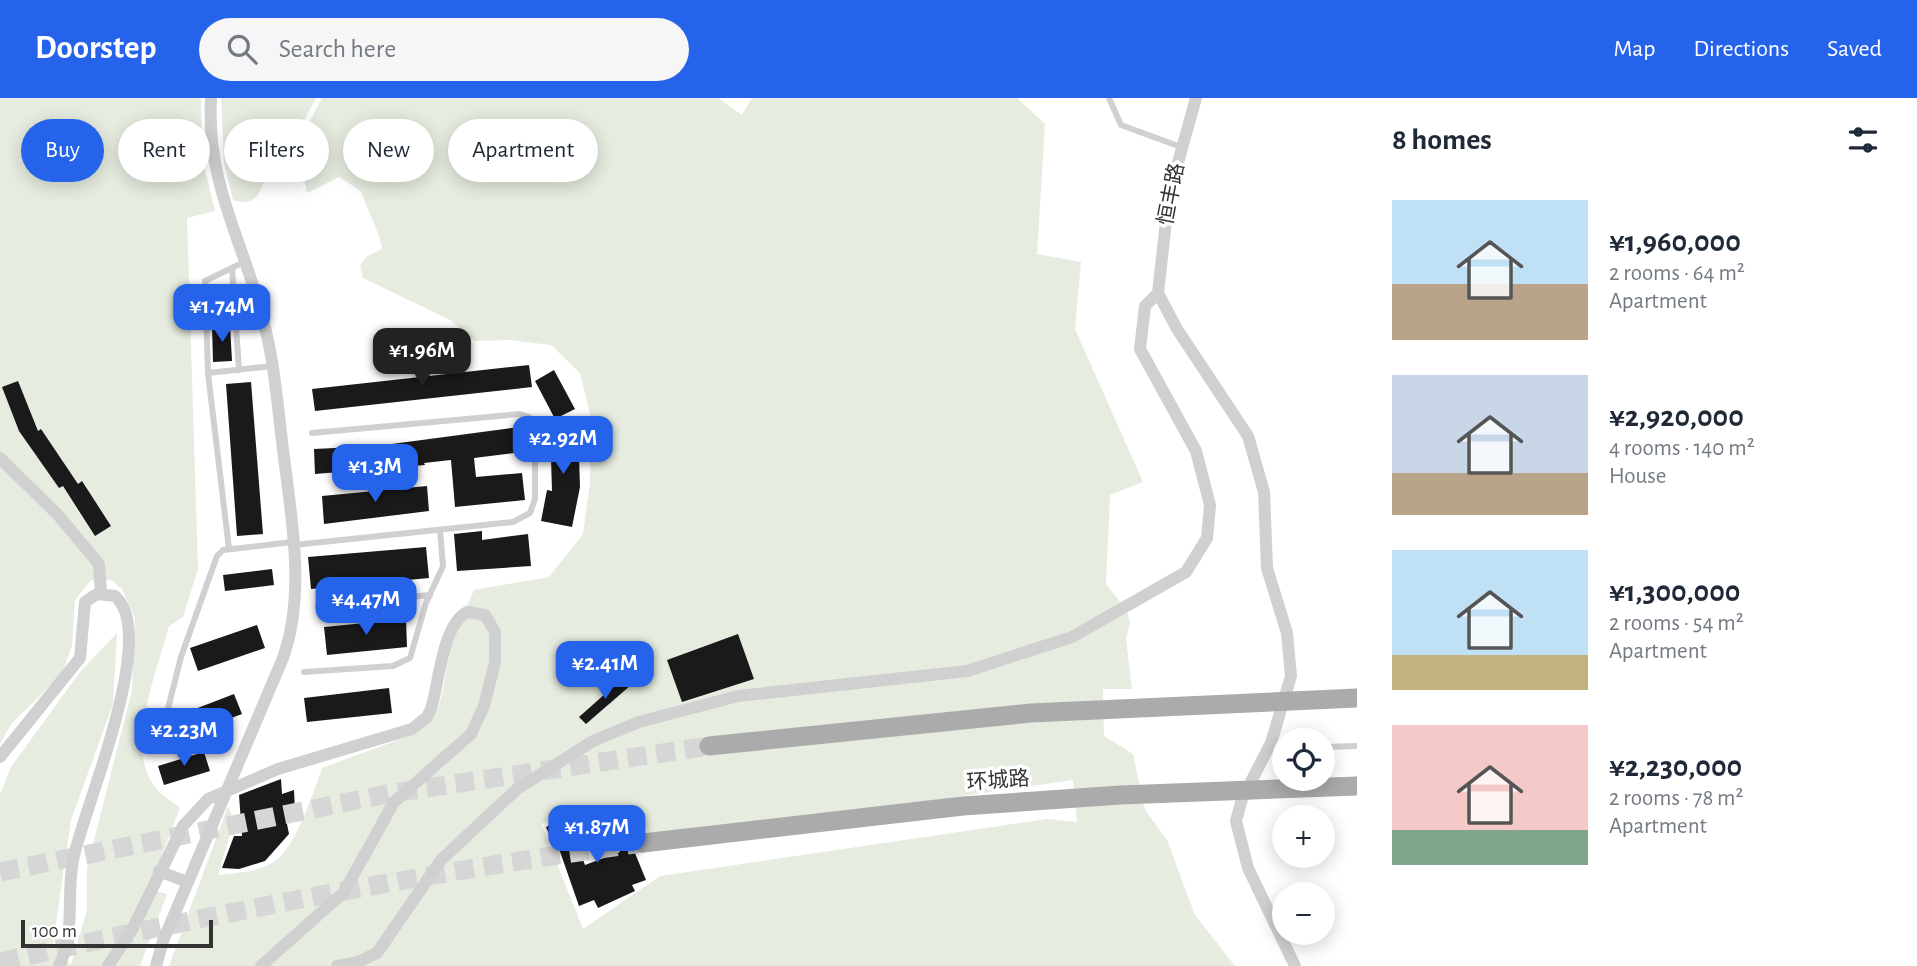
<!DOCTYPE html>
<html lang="en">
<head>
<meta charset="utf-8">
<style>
	body { margin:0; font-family:"Alegreya Sans","Noto Sans SC",sans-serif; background:#f6f6f7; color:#1f2937; height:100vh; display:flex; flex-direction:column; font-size:26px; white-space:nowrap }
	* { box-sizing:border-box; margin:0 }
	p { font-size:23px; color:#747a83 }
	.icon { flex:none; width:38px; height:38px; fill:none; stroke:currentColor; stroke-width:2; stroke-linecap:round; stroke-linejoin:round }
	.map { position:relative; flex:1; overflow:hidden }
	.side { display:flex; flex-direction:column; background:#fff; width:560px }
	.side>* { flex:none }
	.hud { position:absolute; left:21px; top:21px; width:665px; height:63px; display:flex; gap:14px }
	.fabs { position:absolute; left:1272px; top:630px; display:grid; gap:14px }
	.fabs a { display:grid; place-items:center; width:63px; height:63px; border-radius:50%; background:#fff; box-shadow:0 4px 18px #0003; font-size:35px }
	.scale { position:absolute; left:21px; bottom:18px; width:192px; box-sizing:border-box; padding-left:7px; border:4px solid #333; border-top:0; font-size:19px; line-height:24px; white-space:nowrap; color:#333; -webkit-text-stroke:5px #fff; paint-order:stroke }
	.price { position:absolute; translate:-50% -60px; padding:0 16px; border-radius:14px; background:#2563eb; color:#fff; font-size:23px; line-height:46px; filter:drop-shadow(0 2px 4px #0008) }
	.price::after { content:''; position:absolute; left:50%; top:42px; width:21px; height:16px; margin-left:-10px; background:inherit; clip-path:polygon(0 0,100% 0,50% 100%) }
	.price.active { background:#222; color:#fff }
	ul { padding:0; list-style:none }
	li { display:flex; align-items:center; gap:21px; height:175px; padding:0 35px }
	li span { display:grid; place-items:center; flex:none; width:196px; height:140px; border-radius:0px; color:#555 }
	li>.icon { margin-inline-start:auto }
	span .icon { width:84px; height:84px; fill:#fffc; stroke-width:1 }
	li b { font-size:30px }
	h2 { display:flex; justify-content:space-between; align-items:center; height:84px; padding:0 35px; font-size:30px }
	.tag { padding:0 24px; border-radius:32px; background:#fff; box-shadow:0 4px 18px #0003; font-size:24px; line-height:63px }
	.tag.active { background:#2563eb; color:#fff }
	header { display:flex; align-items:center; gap:42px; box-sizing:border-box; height:98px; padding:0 35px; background:#2563eb; color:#fff }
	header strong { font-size:33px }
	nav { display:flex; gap:38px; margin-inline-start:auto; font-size:24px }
	.search { width:490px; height:63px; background:#f6f6f7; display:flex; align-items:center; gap:18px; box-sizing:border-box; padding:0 24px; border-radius:38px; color:#747a83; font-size:26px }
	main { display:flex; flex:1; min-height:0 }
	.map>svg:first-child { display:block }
</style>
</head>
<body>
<header>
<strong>Doorstep</strong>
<div class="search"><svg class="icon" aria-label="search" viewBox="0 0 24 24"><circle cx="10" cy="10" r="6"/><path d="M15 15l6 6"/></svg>Search here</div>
<nav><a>Map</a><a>Directions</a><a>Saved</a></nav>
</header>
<main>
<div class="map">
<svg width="1357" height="868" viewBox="0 0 1357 868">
	<rect width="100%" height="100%" fill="#fff"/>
	<path fill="#e6ecdf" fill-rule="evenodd" d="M 0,0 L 201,0 L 202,60 L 215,113 L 187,120 L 198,471 L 183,519 L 169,528 C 158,571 124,650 155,689 C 161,697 172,703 180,710 L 149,791 L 167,796 L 140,868 L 0,868 L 0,696 L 11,669 L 80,574 L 117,535 L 113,606 L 71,722 L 53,846 L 71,867 L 87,812 L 87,770 L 132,592 L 135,520 L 122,491 L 111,482 L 91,482 L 75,502 L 72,548 L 62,576 L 11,626 L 0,646 Z
		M 221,0 L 316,0 L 297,35 L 268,50 C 266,72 266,114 233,102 L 224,65 Z
		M 322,0 L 718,0 L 742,17 L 752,0 L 1017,0 L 1045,26 L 1037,156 L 1081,164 L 1075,231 L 1143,384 L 1110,397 L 1106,486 L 1127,513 L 1130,525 L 1126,541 L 1132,591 L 1103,591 L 1104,638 L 1133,656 L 1145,712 L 1167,742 L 1195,817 L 1235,868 L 169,868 L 228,708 L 234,723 L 218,777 C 238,775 264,774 280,759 C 296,744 315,692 322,670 L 417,635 C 450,614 441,575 453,542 C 458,525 467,509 474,492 L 549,479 L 583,436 L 590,384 L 590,316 L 580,275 L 551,247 L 509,242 L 475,243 L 450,222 L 363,180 L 360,168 L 366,159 L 382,151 C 382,139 365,107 361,93 L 339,79 L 307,95 L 299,54 L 304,34 ZM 1073,682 L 1077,724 L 1047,721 L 660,778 L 583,831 L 541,726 L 589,707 L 647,730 L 647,744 Z"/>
	<path fill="#1a1a1a" d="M 230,227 L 232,263 L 213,264 L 212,228 Z
		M 529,267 L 532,289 L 315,313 L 312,291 Z
		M 554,272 L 575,311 L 555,321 L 535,283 Z
		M 18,283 L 38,333 L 41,331 L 78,386 L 82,383 L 111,428 L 95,438 L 63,388 L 59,390 L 19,333 L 2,289 Z
		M 251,284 L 263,436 L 237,438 L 226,286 Z
		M 578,327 L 580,389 L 572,429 L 541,423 L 547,392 L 552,393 L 550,328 Z
		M 519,329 L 522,354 L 474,360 L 476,379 L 522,375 L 525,402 L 455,409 L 451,362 L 424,365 L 425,367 L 315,376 L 314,351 L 377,348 Z
		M 427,388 L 429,413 L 324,426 L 322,398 Z
		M 482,433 L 482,442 L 528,436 L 531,468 L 457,473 L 454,436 Z
		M 426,449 L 429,480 L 311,491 L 308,459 Z
		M 272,471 L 274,487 L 225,493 L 223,477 Z
		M 406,521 L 407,549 L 327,557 L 324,529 Z
		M 257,527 L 265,550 L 198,573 L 190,550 Z
		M 738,536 L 754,581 L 682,604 L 667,562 Z
		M 624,579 L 631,587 L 586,626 L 579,619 Z
		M 389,590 L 392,615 L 307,624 L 304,600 Z
		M 234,596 L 242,616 L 202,631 L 195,611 Z
		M 204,654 L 210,673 L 164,687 L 158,668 Z
		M 281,681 L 282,696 L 294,692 L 295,713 L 285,716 L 289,736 L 265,763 L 239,771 L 222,770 L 234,738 L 242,738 L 239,697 Z
		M 568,720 L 574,735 L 600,723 L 606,736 L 578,749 L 585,767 L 620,754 L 616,743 L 628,738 L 646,782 L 632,787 L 635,793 L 598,810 L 594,802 L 579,808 L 557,745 L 554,747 L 546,729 Z"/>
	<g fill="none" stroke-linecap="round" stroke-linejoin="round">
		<path stroke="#d6d6d6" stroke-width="19" stroke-dasharray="19 10" stroke-linecap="butt" d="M 0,774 L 392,695 L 709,648
			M 0,864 C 213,816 427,774 643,745"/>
		<path stroke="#d0d0d0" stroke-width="6" d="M 1109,0 L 1121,27 L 1181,49
			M 232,170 L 239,272
			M 208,275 L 273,268
			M 294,447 L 513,424 L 530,415 L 535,401 L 535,326 L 529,319 L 520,316 L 312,335
			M 229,451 L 208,275 L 205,183 L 244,164
			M 318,508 L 430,497
			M 304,574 L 393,568 L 410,560 L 426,505 L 443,468 L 440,432
			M 160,642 L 181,559 L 217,458 L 223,452 L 292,444
			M 1323,649 L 1357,648
			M 1269,651 L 1284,650"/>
		<path stroke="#d0d0d0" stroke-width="12" d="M 1158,195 L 1177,231 L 1248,338 L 1264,394 L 1267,470 L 1287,535 L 1291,578 L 1271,645 L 1242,701 L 1236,723 L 1248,770 L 1295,868
			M 1158,195 L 1169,97 L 1196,0
			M 0,360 L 58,417 L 99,466 L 101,495
			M 0,659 L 80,560 L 85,504 L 97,496 L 115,498 C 160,537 83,711 73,762 C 66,799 76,833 59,868
			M 159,773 L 187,784
			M 108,868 L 133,830 L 183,728 L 208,701 L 278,671 L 412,631 L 427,619 L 431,611 C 439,586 442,527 467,514 L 485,517 L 495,534 L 495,564 L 484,608 L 471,636 L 394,704 L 344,794 L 261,868
			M 156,868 L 163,843 L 283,560 C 307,493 290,413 282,343 C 277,303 274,261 263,222 C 243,142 206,86 211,0
			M 337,868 L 358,864 L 377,855 L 441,762 L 517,691 L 593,643 L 639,624 L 738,598 L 967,573 L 1072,539 L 1186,474 L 1207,440 L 1210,407 L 1196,353 L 1140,251 L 1145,208 L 1158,195"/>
		<path stroke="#ababab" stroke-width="19" d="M 709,648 L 1031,615 L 1357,600
			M 643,745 L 963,708 L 1121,697 L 1357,688"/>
	</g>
	<g text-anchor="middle" stroke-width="7" stroke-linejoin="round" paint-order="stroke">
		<g font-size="21" fill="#333" stroke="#fff">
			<text transform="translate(1171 96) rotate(-79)" y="7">恒丰路</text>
			<text transform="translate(998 682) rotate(-4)" y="7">环城路</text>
		</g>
	</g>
</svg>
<div class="fabs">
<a><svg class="icon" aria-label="locate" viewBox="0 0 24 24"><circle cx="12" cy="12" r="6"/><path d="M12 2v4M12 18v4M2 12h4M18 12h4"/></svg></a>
<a>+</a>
<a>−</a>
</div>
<div class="scale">100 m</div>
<b class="price" style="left:222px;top:246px">¥1.74M</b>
<b class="price active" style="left:422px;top:290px">¥1.96M</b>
<b class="price" style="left:563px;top:378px">¥2.92M</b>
<b class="price" style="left:375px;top:406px">¥1.3M</b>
<b class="price" style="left:366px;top:539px">¥4.47M</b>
<b class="price" style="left:605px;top:603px">¥2.41M</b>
<b class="price" style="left:184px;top:670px">¥2.23M</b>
<b class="price" style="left:597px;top:767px">¥1.87M</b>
<div class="hud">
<a class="tag active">Buy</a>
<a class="tag">Rent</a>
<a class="tag">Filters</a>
<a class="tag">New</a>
<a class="tag">Apartment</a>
</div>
</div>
<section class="side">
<h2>8 homes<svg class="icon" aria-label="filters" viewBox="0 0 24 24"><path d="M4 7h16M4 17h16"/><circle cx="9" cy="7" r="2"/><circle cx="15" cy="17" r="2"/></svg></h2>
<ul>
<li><span style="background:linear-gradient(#bfe0f5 60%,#b9a48a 0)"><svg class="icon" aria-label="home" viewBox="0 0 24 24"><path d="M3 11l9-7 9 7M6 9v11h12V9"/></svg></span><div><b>¥1,960,000</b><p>2 rooms · 64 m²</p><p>Apartment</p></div></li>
<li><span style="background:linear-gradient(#c9d6e8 70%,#b9a48a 0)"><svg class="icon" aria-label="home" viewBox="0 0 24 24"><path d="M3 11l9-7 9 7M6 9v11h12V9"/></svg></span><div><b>¥2,920,000</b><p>4 rooms · 140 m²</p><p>House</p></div></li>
<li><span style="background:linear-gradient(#bfe0f5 75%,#c2b280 0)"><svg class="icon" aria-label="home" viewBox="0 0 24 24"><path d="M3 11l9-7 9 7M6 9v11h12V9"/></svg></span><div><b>¥1,300,000</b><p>2 rooms · 54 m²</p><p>Apartment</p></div></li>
<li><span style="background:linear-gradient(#f6c9c9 75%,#7fa58c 0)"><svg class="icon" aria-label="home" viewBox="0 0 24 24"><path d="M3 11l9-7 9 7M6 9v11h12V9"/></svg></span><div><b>¥2,230,000</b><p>2 rooms · 78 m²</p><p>Apartment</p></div></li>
</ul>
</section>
</main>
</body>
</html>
